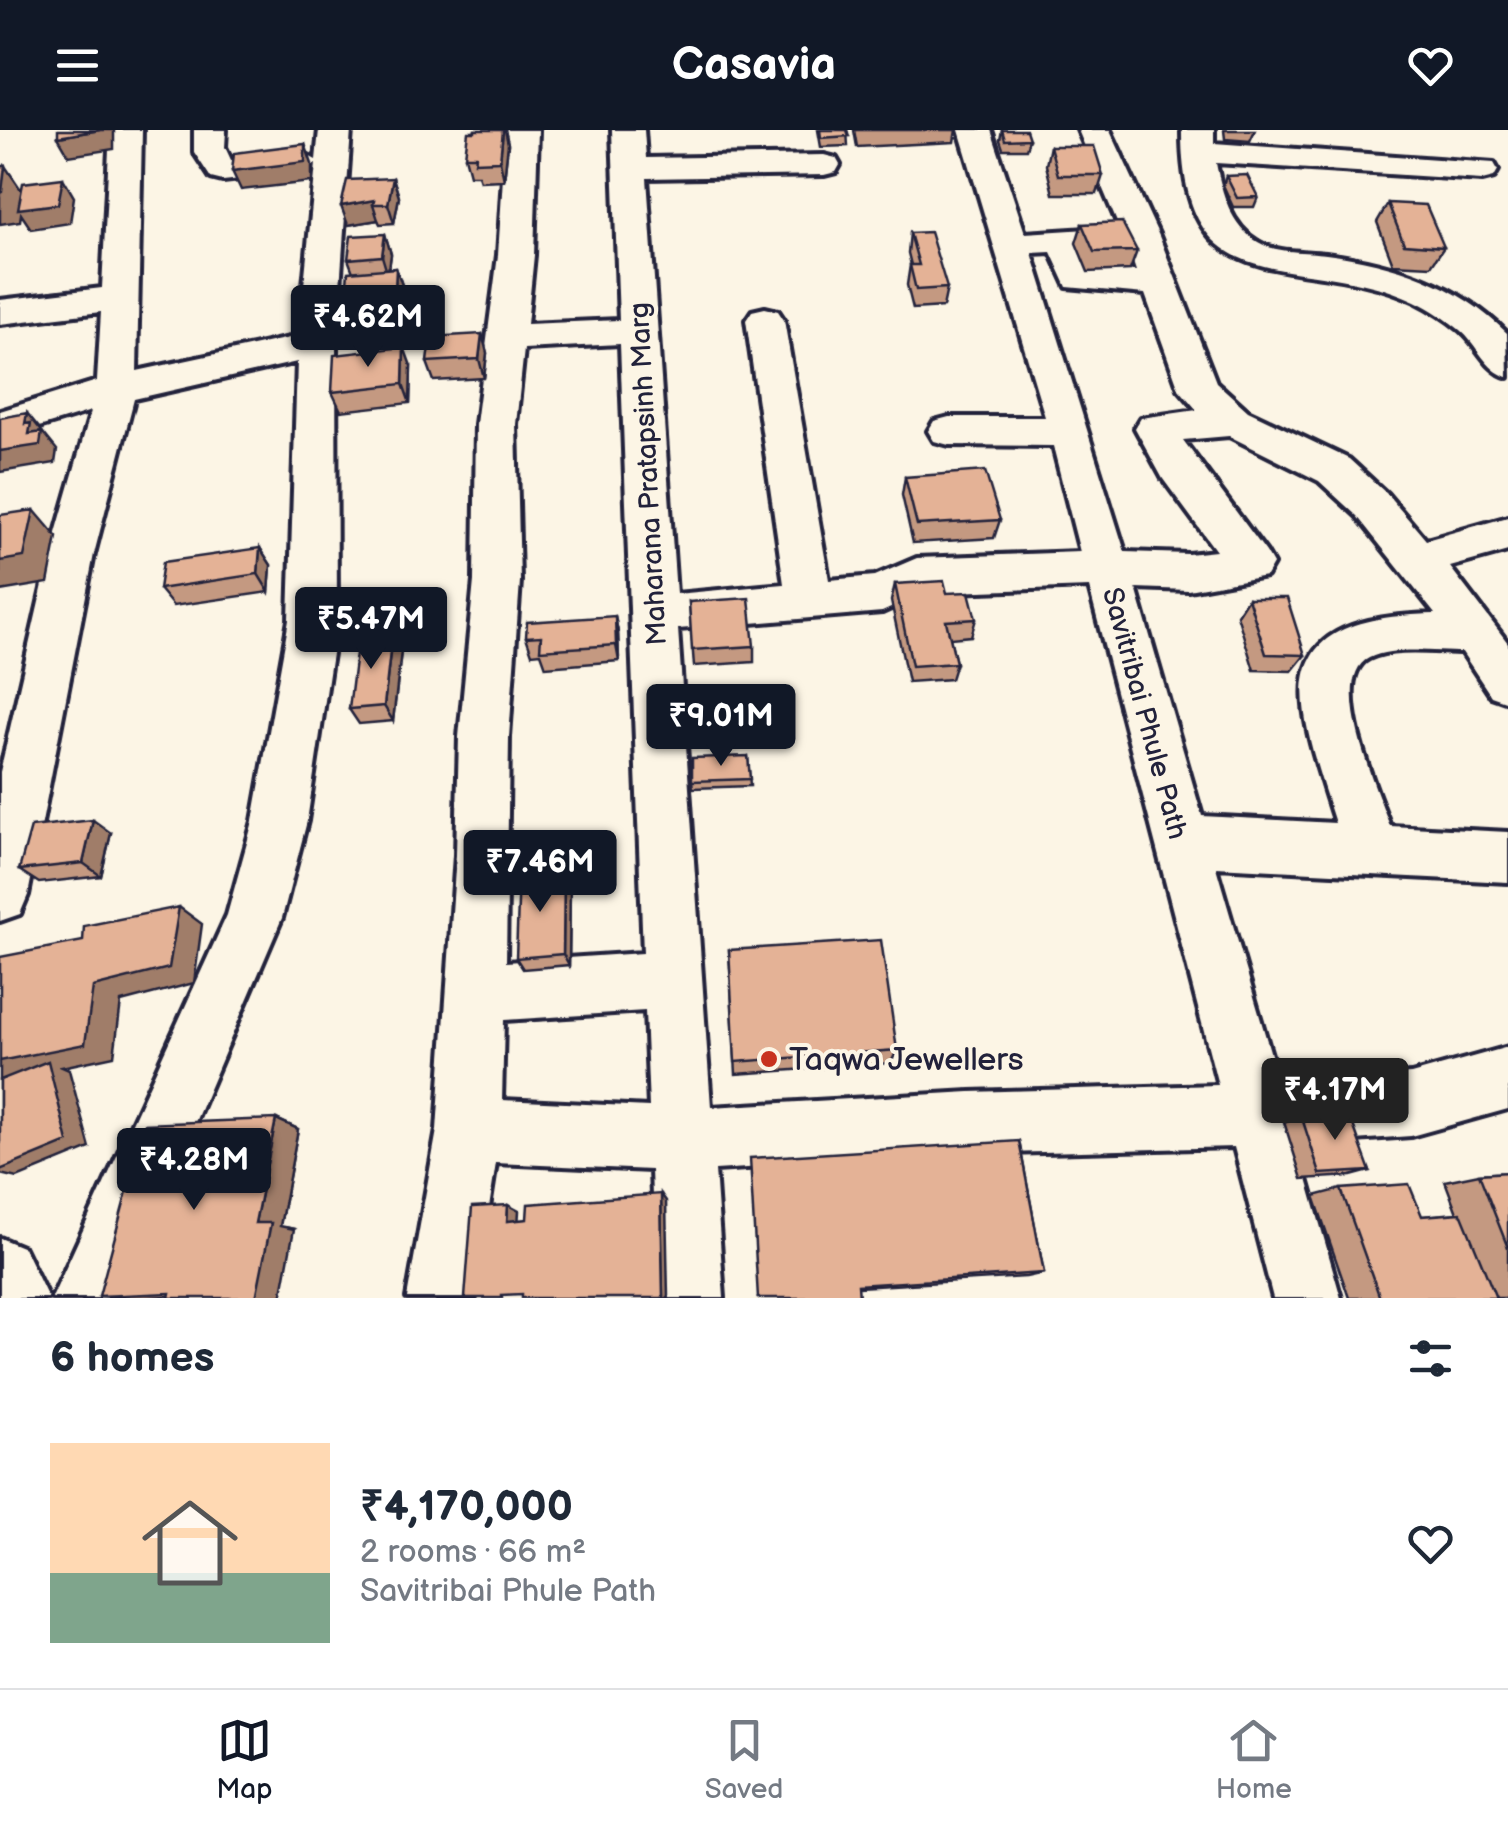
<!DOCTYPE html>
<html lang="en">
<head>
<meta charset="utf-8">
<style>
	body { margin:0; font-family:"Balsamiq Sans",sans-serif; background:#f6f6f7; color:#1f2937; height:100vh; display:flex; flex-direction:column; font-size:38px; white-space:nowrap }
	* { box-sizing:border-box; margin:0 }
	p { font-size:32px; color:#747a83 }
	.icon { flex:none; width:55px; height:55px; fill:none; stroke:currentColor; stroke-width:2; stroke-linecap:round; stroke-linejoin:round }
	.map { position:relative; height:1168px; overflow:hidden }
	.sheet { display:flex; flex-direction:column; background:#fff; flex:1 }
	.sheet>* { flex:none }
	.price { position:absolute; translate:-50% -85px; padding:0 22px; border-radius:10px; background:#111827; color:#fff; font-size:32px; line-height:65px; filter:drop-shadow(0 2px 5px #0008) }
	.price::after { content:''; position:absolute; left:50%; top:60px; width:30px; height:22px; margin-left:-15px; background:inherit; clip-path:polygon(0 0,100% 0,50% 100%) }
	.price.active { background:#222; color:#fff }
	ul { padding:0; list-style:none }
	li { display:flex; align-items:center; gap:30px; height:250px; padding:0 50px }
	li+li { border-top:2px solid #e0e1e3 }
	li span { display:grid; place-items:center; flex:none; width:280px; height:200px; border-radius:0px; color:#555 }
	li>.icon { margin-inline-start:auto }
	span .icon { width:120px; height:120px; fill:#fffc; stroke-width:1 }
	li b { font-size:42px }
	h2 { display:flex; justify-content:space-between; align-items:center; height:120px; padding:0 50px; font-size:42px }
	header { display:flex; justify-content:space-between; align-items:center; height:130px; padding:0 50px; background:#111827; color:#fff; font-size:45px; font-weight:600 }
	.menu { display:flex; justify-content:space-around; align-items:center; height:140px; border-top:2px solid #e0e1e3; background:#fff; font-size:28px; color:#747a83 }
	.menu a { display:grid; justify-items:center; gap:5px }
	.menu .active { color:#111827 }
	.map>svg:first-child { display:block }
</style>
</head>
<body>
<header><svg class="icon" aria-label="menu" viewBox="0 0 24 24"><path d="M4 6h16M4 12h16M4 18h16"/></svg>Casavia<svg class="icon" aria-label="heart" viewBox="0 0 24 24"><path d="M12 20l-8-8c-3-5 5-10 8-4 3-6 11-1 8 4z"/></svg></header>
<div class="map">
<svg width="1508" height="1168" viewBox="0 0 1508 1168">
	<rect width="100%" height="100%" fill="#fcf5e5"/>
	<filter id="ink" filterUnits="userSpaceOnUse"><feTurbulence type="fractalNoise" baseFrequency=".01" numOctaves="2"/><feDisplacementMap in="SourceGraphic" scale="20" xChannelSelector="R" yChannelSelector="G"/><feConvolveMatrix kernelMatrix="1 2 1 2 8 2 1 2 1" color-interpolation-filters="sRGB"/></filter>
	<g filter="url(#ink)">
		<g fill="none" stroke-linecap="round" stroke-linejoin="round">
			<g stroke="#22223b" stroke-width="8">
				<path id="minor" d="M 110,0 L 142,0 L 137,241 L 299,206 L 316,34 L 301,42 L 223,51 L 211,48 L 194,22 L 194,0 L 226,0 L 225,17 L 231,30 L 301,22 L 316,30 L 319,0 L 351,0 L 336,215 L 337,490 L 307,691 L 282,788 L 120,1168 L 52,1168 L 227,785 L 253,691 L 289,490 L 297,232 L 134,269 L 94,424 L 28,765 L 20,784 L 0,791 L 0,642 L 50,424 L 91,281 L 0,309 L 0,281 L 97,251 L 101,182 L 0,194 L 0,170 L 102,158 Z
					M 506,0 L 538,0 L 534,125 L 527,194 L 619,190 L 612,0 L 644,0 L 646,28 L 824,25 L 836,28 L 840,35 L 836,42 L 824,45 L 647,48 L 676,464 L 784,454 L 746,190 L 752,181 L 765,178 L 778,181 L 784,190 L 829,450 L 875,446 L 917,428 L 1080,422 L 1053,316 L 949,315 L 934,311 L 928,301 L 934,291 L 949,287 L 1045,287 L 959,0 L 991,0 L 1025,103 L 1119,97 L 1078,0 L 1110,0 L 1159,106 L 1216,252 L 1248,281 L 1349,329 L 1387,364 L 1426,410 L 1508,387 L 1508,421 L 1450,437 L 1508,513 L 1508,572 L 1491,566 L 1462,522 C 1435,522 1393,516 1369,528 C 1327,549 1378,663 1390,696 L 1508,702 L 1508,752 L 1216,737 L 1279,952 L 1411,944 L 1508,917 L 1508,979 L 1411,1006 L 1297,1014 L 1341,1168 L 1273,1168 L 1234,1017 L 970,1024 L 715,1040 L 724,1168 L 656,1168 L 651,1040 L 496,1033 L 475,1168 L 407,1168 L 437,1000 L 456,725 L 459,607 L 474,451 L 476,294 L 498,125 ZM 1128,117 L 1136,141 L 1094,138 L 1086,120 ZM 1051,122 L 1067,157 L 1145,164 L 1179,259 L 1197,280 L 1141,288 L 1135,298 L 1163,349 L 1216,421 L 1188,424 L 1125,422 L 1032,123 ZM 620,214 L 643,823 L 506,832 L 509,607 L 520,451 L 516,294 L 524,219 ZM 1229,306 L 1319,351 L 1357,386 L 1435,484 C 1263,487 1295,568 1335,693 L 1202,686 L 1136,458 L 1188,460 L 1266,446 L 1273,434 L 1266,422 L 1183,310 ZM 1089,457 L 1218,955 L 970,962 L 711,977 L 678,499 L 882,482 L 924,463 ZM 645,881 L 649,977 L 502,970 L 504,890 Z
					M 1182,0 L 1214,0 L 1214,13 L 1494,33 L 1498,40 L 1494,47 L 1482,50 L 1216,33 C 1222,63 1230,95 1258,112 C 1278,124 1304,121 1326,124 C 1394,133 1458,154 1507,203 L 1508,247 C 1486,241 1478,215 1460,200 C 1447,189 1431,179 1415,171 C 1303,118 1181,182 1182,0 Z
					M 0,1108 L 24,1118 L 48,1168 L 0,1168 Z"/>
			</g>
			<use href="#minor" fill="#fcf5e5" fill-rule="evenodd"/>
		</g>
		<path fill="#c49981" stroke="#22223b" stroke-width="2.5" d="M 475,0 L 505,0 L 508,14 L 504,50 L 480,51 L 478,45 L 470,45 L 465,26 Z
			M 818,0 L 847,0 L 848,16 L 821,17 Z
			M 854,0 L 956,0 L 954,12 L 857,17 Z
			M 1002,0 L 1029,9 L 1026,19 L 1003,19 L 1000,10 Z
			M 1224,0 L 1255,0 L 1250,11 L 1225,9 Z
			M 1050,16 L 1103,45 L 1097,64 L 1053,64 L 1046,35 Z
			M 1226,46 L 1258,67 L 1254,77 L 1233,77 L 1223,55 Z
			M 393,48 L 399,67 L 394,93 L 380,94 L 378,90 L 348,95 Z
			M 1388,73 L 1444,117 L 1431,136 L 1393,134 L 1377,92 Z
			M 1082,94 L 1137,121 L 1130,140 L 1088,142 L 1076,113 Z
			M 910,103 L 947,158 L 943,177 L 913,179 L 907,155 L 910,135 L 911,135 L 908,123 Z
			M 385,104 L 391,124 L 389,139 L 396,138 L 403,158 L 401,203 L 351,207 L 344,188 L 353,142 L 348,129 Z
			M 482,204 L 487,223 L 484,248 L 434,251 L 427,232 Z
			M 411,236 L 410,273 L 341,281 L 332,262 Z
			M 905,347 L 1000,390 L 994,408 L 913,413 L 902,365 Z
			M 260,418 L 271,435 L 269,462 L 173,476 L 159,459 Z
			M 895,454 L 947,463 L 976,489 L 971,506 L 950,508 L 956,533 L 951,549 L 908,552 L 891,471 Z
			M 1248,468 L 1305,525 L 1292,541 L 1254,540 L 1237,485 Z
			M 689,472 L 754,516 L 754,532 L 694,536 Z
			M 615,486 L 618,503 L 619,531 L 546,537 L 541,523 L 532,524 L 526,507 Z
			M 401,521 L 393,591 L 359,594 L 349,579 Z
			M 748,626 L 750,656 L 693,658 L 692,651 Z
			M 111,703 L 101,746 L 39,753 L 19,740 Z
			M 564,741 L 570,753 L 569,835 L 523,839 L 516,828 Z
			M 729,820 L 897,920 L 891,933 L 736,944 Z
			M 1301,985 L 1370,1041 L 1351,1046 L 1302,1049 L 1284,992 Z
			M 276,989 L 298,999 L 280,1096 L 294,1099 L 169,1166 L 131,1168 L 99,1166 Z
			M 1019,1011 L 1044,1143 L 1026,1147 L 858,1157 L 757,1168 Z
			M 1508,1042 L 1508,1168 L 1349,1168 L 1314,1066 L 1341,1059 L 1422,1086 L 1457,1083 L 1445,1051 L 1479,1044 Z"/>
		<path fill="#a07d69" stroke="#22223b" stroke-width="2.5" d="M 100,0 L 114,0 L 114,19 L 69,26 L 58,7 Z
			M 503,0 L 505,0 L 508,14 L 504,50 L 500,31 Z
			M 305,14 L 312,34 L 312,52 L 241,60 L 232,41 Z
			M 5,36 L 24,64 L 63,48 L 74,67 L 70,93 L 31,99 L 21,84 L 20,91 L 0,94 L 0,63 Z
			M 393,48 L 399,67 L 394,93 L 388,74 Z
			M 374,70 L 373,74 L 378,90 L 348,95 L 341,76 Z
			M 385,104 L 391,124 L 388,146 L 382,126 Z
			M 396,138 L 403,158 L 401,203 L 394,183 Z
			M 482,204 L 487,223 L 484,248 L 479,229 Z
			M 404,217 L 411,236 L 410,273 L 403,254 Z
			M 27,283 L 57,320 L 55,333 L 0,342 L 0,321 L 29,304 L 25,294 Z
			M 34,380 L 57,407 L 48,453 L 0,461 L 0,431 Z
			M 260,418 L 271,435 L 269,462 L 258,444 Z
			M 615,486 L 618,503 L 619,531 L 616,515 Z
			M 392,504 L 401,521 L 393,591 L 384,576 Z
			M 93,690 L 111,703 L 101,746 L 83,733 Z
			M 564,741 L 570,753 L 569,835 L 563,824 Z
			M 179,777 L 202,794 L 194,853 L 121,872 L 114,926 L 62,937 L 69,940 L 90,1018 L 17,1048 L 0,1044 L 0,931 Z
			M 276,989 L 298,999 L 280,1096 L 294,1099 L 281,1168 L 256,1168 L 255,1093 Z
			M 661,1064 L 666,1071 L 668,1168 L 663,1168 Z
			M 508,1075 L 519,1081 L 518,1096 L 507,1091 Z"/>
		<path fill="#e4b296" stroke="#22223b" stroke-width="2.5" d="M 58,0 L 100,0 L 58,7 Z
			M 475,0 L 503,0 L 500,31 L 475,32 L 476,26 L 465,26 L 468,2 L 475,2 Z
			M 820,0 L 847,0 L 849,6 L 821,8 Z
			M 1002,0 L 1026,0 L 1029,9 L 1005,10 Z
			M 305,14 L 305,32 L 232,41 L 234,23 Z
			M 1050,16 L 1094,16 L 1103,45 L 1058,45 Z
			M 0,36 L 5,36 L 2,62 L 0,63 Z
			M 1247,45 L 1258,67 L 1237,68 L 1226,46 Z
			M 63,48 L 58,74 L 18,79 L 23,53 Z
			M 393,48 L 388,74 L 373,74 L 374,70 L 341,76 L 347,50 Z
			M 1388,73 L 1426,75 L 1444,117 L 1404,114 Z
			M 1122,92 L 1137,121 L 1094,122 L 1082,94 Z
			M 930,102 L 947,158 L 916,160 L 910,135 L 919,135 L 910,103 Z
			M 385,104 L 382,126 L 348,129 L 351,106 Z
			M 396,138 L 394,183 L 344,188 L 348,142 Z
			M 482,204 L 479,229 L 427,232 L 430,207 Z
			M 404,217 L 403,254 L 332,262 L 334,225 Z
			M 27,283 L 25,294 L 31,293 L 29,304 L 42,302 L 40,315 L 0,321 L 0,288 Z
			M 985,341 L 1000,390 L 917,395 L 905,347 Z
			M 34,380 L 24,427 L 0,431 L 0,385 Z
			M 260,418 L 258,444 L 159,459 L 163,432 Z
			M 944,451 L 947,463 L 969,462 L 976,489 L 946,491 L 956,533 L 912,536 L 895,454 Z
			M 749,468 L 754,516 L 692,520 L 689,472 Z
			M 1248,468 L 1287,468 L 1305,525 L 1266,524 Z
			M 615,486 L 616,515 L 540,520 L 541,506 L 526,507 L 527,492 Z
			M 392,504 L 384,576 L 349,579 L 358,507 Z
			M 748,626 L 750,649 L 692,651 L 692,628 Z
			M 93,690 L 83,733 L 19,740 L 31,697 Z
			M 564,741 L 563,824 L 516,828 L 519,744 Z
			M 179,777 L 169,838 L 93,857 L 85,914 L 0,931 L 0,827 L 83,811 L 84,796 Z
			M 881,810 L 897,920 L 735,932 L 729,820 Z
			M 48,931 L 68,1012 L 0,1040 L 0,950 Z
			M 1348,981 L 1370,1041 L 1320,1044 L 1301,985 Z
			M 276,989 L 255,1093 L 271,1093 L 256,1168 L 169,1168 L 170,1163 L 99,1166 L 145,994 Z
			M 1019,1011 L 1044,1143 L 858,1155 L 859,1168 L 758,1168 L 750,1028 Z
			M 1508,1042 L 1508,1118 L 1479,1044 Z
			M 1409,1054 L 1422,1086 L 1461,1083 L 1496,1168 L 1380,1168 L 1341,1059 Z
			M 661,1064 L 663,1168 L 522,1168 L 522,1164 L 502,1165 L 502,1168 L 465,1168 L 472,1077 L 508,1075 L 507,1091 L 527,1089 L 528,1074 Z"/>
	</g>
	<circle fill="#c8321e" stroke="#fcf5e5" stroke-width="4" cx="769" cy="929" r="10"/>
	<g text-anchor="middle" stroke-width="8" stroke-linejoin="round" paint-order="stroke">
		<g font-size="28" fill="#22223b" stroke="#fcf5e5">
			<text transform="translate(647 344) rotate(-93)" y="10">Maharana Pratapsinh Marg</text>
			<text transform="translate(1146 583) rotate(75)" y="10">Savitribai Phule Path</text>
		</g>
		<g font-size="32" fill="#22223b" stroke="#fcf5e5" text-anchor="start">
			<text x="789" y="940">Taqwa Jewellers</text>
		</g>
	</g>
</svg>
<b class="price" style="left:368px;top:240px">₹4.62M</b>
<b class="price" style="left:371px;top:542px">₹5.47M</b>
<b class="price" style="left:721px;top:639px">₹9.01M</b>
<b class="price" style="left:540px;top:785px">₹7.46M</b>
<b class="price active" style="left:1335px;top:1013px">₹4.17M</b>
<b class="price" style="left:194px;top:1083px">₹4.28M</b>
</div>
<section class="sheet">
<h2>6 homes<svg class="icon" aria-label="filters" viewBox="0 0 24 24"><path d="M4 7h16M4 17h16"/><circle cx="9" cy="7" r="2"/><circle cx="15" cy="17" r="2"/></svg></h2>
<ul>
<li><span style="background:linear-gradient(#ffd9b3 65%,#7fa58c 0)"><svg class="icon" aria-label="home" viewBox="0 0 24 24"><path d="M3 11l9-7 9 7M6 9v11h12V9"/></svg></span><div><b>₹4,170,000</b><p>2 rooms · 66 m²</p><p>Savitribai Phule Path</p></div><svg class="icon" aria-label="heart" viewBox="0 0 24 24"><path d="M12 20l-8-8c-3-5 5-10 8-4 3-6 11-1 8 4z"/></svg></li>
</ul>
</section>
<nav class="menu">
<a class="active"><svg class="icon" aria-label="map" viewBox="0 0 24 24"><path d="M3 6l6-2 6 2 6-2v14l-6 2-6-2-6 2zM9 4v14M15 6v14"/></svg>Map</a>
<a><svg class="icon" aria-label="saved" viewBox="0 0 24 24"><path d="M7 4h10v16l-5-4-5 4z"/></svg>Saved</a>
<a><svg class="icon" aria-label="home" viewBox="0 0 24 24"><path d="M3 11l9-7 9 7M6 9v11h12V9"/></svg>Home</a>
</nav>
</body>
</html>
